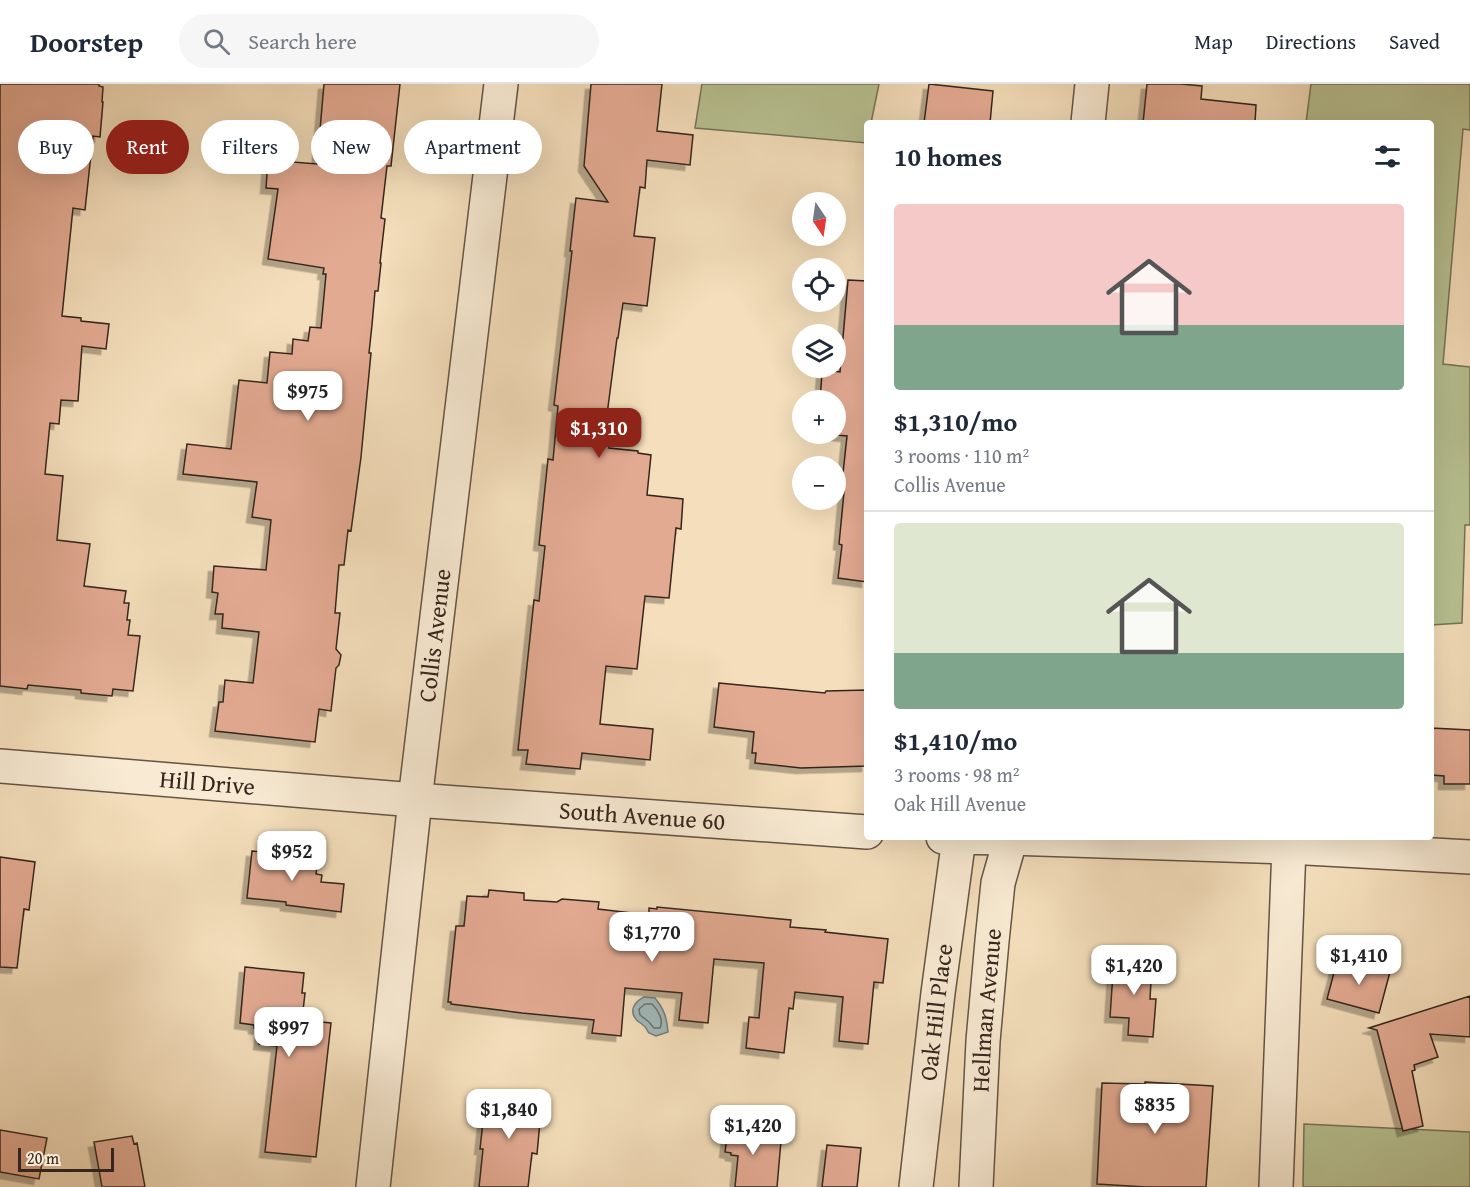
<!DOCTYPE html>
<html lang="en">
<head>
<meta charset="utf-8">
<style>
	body { margin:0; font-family:"Gentium Book Plus",serif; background:#f6f6f7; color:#1f2937; height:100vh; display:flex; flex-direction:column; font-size:22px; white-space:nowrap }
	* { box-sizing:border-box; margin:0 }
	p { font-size:20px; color:#747a83 }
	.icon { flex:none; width:33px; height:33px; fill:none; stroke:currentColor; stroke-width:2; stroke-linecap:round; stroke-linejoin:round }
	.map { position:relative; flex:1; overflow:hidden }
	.details { position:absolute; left:864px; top:36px; width:570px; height:720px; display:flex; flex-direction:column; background:#fff; border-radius:6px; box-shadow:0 6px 24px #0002 }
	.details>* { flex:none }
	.guide { position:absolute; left:18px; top:36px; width:570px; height:54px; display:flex; gap:12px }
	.needle { width:39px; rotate:167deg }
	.fabs { position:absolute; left:792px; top:108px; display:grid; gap:12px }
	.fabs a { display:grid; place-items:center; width:54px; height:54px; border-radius:50%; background:#fff; box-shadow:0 6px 24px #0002; font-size:30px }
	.scale { position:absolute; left:18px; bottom:15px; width:96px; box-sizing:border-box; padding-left:6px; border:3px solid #35261e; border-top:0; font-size:16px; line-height:21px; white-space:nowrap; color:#35261e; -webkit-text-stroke:4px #f8ead3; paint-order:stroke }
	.price { position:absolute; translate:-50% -51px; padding:0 14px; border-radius:12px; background:#fff; color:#222; font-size:20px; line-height:39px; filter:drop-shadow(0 2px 3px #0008) }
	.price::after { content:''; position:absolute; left:50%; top:36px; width:18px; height:14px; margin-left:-9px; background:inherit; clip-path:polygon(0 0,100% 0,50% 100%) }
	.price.current { background:#8f2418; color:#fff }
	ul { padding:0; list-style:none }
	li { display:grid; align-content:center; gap:12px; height:318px; padding:0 30px }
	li+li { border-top:2px solid #e0e1e3 }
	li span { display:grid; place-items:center; height:186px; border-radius:6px; color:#555 }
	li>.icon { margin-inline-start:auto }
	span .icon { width:108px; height:108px; fill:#fffc; stroke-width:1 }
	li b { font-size:26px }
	h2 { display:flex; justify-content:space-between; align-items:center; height:72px; padding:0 30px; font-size:26px }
	.tag { padding:0 21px; border-radius:27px; background:#fff; box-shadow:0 6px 24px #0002; font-size:21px; line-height:54px }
	.tag.current { background:#8f2418; color:#fff }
	header { display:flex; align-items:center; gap:36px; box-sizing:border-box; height:84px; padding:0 30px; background:#fff; border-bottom:2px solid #e0e1e3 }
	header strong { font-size:28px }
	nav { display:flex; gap:33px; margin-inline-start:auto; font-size:21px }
	.search { width:420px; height:54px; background:#f6f6f7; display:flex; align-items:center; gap:15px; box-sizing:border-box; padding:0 21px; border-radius:33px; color:#747a83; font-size:22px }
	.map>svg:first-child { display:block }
</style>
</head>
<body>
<header>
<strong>Doorstep</strong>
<div class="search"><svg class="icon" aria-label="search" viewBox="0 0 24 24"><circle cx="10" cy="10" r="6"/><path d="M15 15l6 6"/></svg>Search here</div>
<nav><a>Map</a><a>Directions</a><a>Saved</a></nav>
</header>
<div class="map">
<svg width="1470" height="1103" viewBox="0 0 1470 1103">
	<defs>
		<filter id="shadow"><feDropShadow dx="-5.5" dy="5.5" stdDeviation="0" flood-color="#0004"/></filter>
	</defs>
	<rect width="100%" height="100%" fill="#f4debb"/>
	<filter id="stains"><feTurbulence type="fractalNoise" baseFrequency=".00333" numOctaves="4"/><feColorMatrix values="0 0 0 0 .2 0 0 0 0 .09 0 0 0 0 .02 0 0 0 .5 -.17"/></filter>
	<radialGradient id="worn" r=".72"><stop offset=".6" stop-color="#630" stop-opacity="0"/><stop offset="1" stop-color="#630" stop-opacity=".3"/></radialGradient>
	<path fill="#b8c293" stroke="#767458" stroke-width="1.5" d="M 702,0 L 879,0 L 871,39 L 867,39 L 867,59 L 695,44 Z
		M 1311,0 L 1470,0 L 1470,46 L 1463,45 L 1443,280 L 1470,283 L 1470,441 L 1465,441 L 1462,539 L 1431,541 L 1431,39 L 1306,39 Z
		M 1304,1040 L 1470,1048 L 1470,1103 L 1303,1103 Z"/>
	<path fill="#a1b9bb" stroke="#767e7c" stroke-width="1.5" d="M 644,913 L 655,914 C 664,925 667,934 668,948 L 656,952 L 649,949 C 647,946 646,943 643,941 C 640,938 637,938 635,934 C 629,925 636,917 644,913 Z"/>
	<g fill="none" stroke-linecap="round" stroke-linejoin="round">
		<path stroke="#6b706c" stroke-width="1.5" d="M 645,920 L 652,920 C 658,926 664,936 660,944 L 654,944 L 649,938 L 640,931 L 639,925 Z"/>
	</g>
	<path fill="#e3aa92" stroke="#35261e" stroke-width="1.5" filter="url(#shadow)" d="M 0,0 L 99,0 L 99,2 L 103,3 L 102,18 L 103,18 L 100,53 L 93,52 L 85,126 L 73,124 L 62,232 L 81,234 L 81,237 L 109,240 L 106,265 L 82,262 L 78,317 L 61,316 L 59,340 L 50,339 L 45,390 L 63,392 L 57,456 L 90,460 L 84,502 L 126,507 L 124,519 L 129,519 L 127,536 L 130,536 L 128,551 L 140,552 L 133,607 L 113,605 L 112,612 L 81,609 L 81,606 L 28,601 L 27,605 L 0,602 Z
		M 324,0 L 400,0 L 391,82 L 387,82 L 381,134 L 385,135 L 380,179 L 381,179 L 378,207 L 375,207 L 372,241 L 369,269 L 371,269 L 361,373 L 351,447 L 348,446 L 344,481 L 339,481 L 335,529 L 340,529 L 336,565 L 341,571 L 339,581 L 336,584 L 331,627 L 319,625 L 315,658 L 215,647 L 219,618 L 223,618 L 225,596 L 253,599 L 259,548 L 222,544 L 223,530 L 215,530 L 218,509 L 212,508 L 214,482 L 266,486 L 271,436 L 252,433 L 257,398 L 183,390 L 187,360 L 231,365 L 239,296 L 267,299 L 270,268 L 292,270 L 293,255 L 308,257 L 310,243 L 321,244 L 326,190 L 323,190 L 324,184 L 268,175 L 278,105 L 266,104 L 268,76 L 317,80 Z
		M 591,0 L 662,0 L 657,47 L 693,51 L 690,81 L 647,76 L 645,104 L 640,103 L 634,152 L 655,154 L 647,222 L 623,219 L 618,254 L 617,254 L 605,346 L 611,347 L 609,364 L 638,367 L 638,369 L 651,371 L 647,411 L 683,415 L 681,445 L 676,444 L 669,514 L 645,512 L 637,585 L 606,582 L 600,640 L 653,645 L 650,676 L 582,669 L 580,685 L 526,680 L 528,666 L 518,666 L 534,516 L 539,517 L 545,462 L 539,461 L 548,375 L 553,376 L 558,322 L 554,321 L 572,167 L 570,167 L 576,114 L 608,118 L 584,82 Z
		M 929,0 L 993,7 L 990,39 L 924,39 Z
		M 1147,0 L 1181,0 L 1202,2 L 1201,15 L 1256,21 L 1255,39 L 1143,39 Z
		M 848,196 L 867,197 L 867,498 L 838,494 L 842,461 L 839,460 L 844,408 L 841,408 L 847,352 L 825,350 L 836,350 L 836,316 L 820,316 L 822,289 L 831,290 L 832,287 L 840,288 Z
		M 719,599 L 825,609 L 826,607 L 867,606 L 867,682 L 801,684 L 755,679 L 756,669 L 752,669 L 754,648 L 714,643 Z
		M 1431,644 L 1470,646 L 1470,700 L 1444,700 L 1444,692 L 1431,691 Z
		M 252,767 L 285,770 L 285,772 L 318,775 L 316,790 L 322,791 L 321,798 L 344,800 L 341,828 L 286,821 L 286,818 L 247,814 Z
		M 0,773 L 35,778 L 29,826 L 24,825 L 17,884 L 0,883 Z
		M 489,806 L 524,809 L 524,816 L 557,818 L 562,815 L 599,818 L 598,825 L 649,831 L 649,824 L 657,825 L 657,823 L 791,836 L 790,843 L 826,846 L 825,848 L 888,855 L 883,899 L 874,898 L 868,960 L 839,957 L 843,913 L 795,908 L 793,925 L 789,924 L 784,969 L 746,964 L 749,933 L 759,934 L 764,879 L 714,875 L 708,939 L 679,936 L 682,909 L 625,904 L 621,952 L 592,949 L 594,936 L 522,929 L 451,920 L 451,918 L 448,918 L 456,842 L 464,842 L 467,812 L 488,813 Z
		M 1114,874 L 1143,876 L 1142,879 L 1152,879 L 1150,915 L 1156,915 L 1153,953 L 1128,951 L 1129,934 L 1110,933 Z
		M 1347,876 L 1390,888 L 1379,929 L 1327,915 L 1336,881 L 1345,884 Z
		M 245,883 L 304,889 L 302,909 L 305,909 L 302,936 L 331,939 L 316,1073 L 265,1068 L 277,962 L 259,960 L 261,945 L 254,944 L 254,941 L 240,939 Z
		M 1470,912 L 1470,953 L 1430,950 L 1438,973 L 1414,981 L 1415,986 L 1412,987 L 1423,1042 L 1403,1047 L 1377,946 L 1369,944 Z
		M 1145,998 L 1213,1002 L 1206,1103 L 1146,1103 L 1097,1100 L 1102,999 L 1145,1000 Z
		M 486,1010 L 542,1016 L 537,1070 L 532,1069 L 528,1103 L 479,1103 L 483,1065 L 480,1065 Z
		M 729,1038 L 760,1042 L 758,1054 L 781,1057 L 777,1103 L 735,1103 L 738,1072 L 731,1071 L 731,1069 L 725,1068 Z
		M 0,1046 L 47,1054 L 39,1095 L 0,1088 Z
		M 132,1052 L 134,1060 L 137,1059 L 145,1103 L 102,1103 L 94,1058 Z
		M 827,1061 L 861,1064 L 857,1103 L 822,1103 Z"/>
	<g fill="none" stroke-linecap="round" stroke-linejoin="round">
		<g stroke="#655445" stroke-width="36">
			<g id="minor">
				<path d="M 1088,39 L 1092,0"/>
				<path id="s1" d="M 0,682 L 415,716 L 867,748"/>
				<path d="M 943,753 L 1011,754 L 1289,763 L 1470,773"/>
				<path id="s2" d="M 373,1103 L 415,716 L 501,0"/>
				<path id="s3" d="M 916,1103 L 938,909 L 959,754"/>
				<path id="s4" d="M 976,1103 L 983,957 L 992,857 L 998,799 L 1011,753"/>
				<path d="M 1276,1103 L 1289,763"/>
			</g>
		</g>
		<use href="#minor" stroke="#f8ead3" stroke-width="33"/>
	</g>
	<g text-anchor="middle" stroke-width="4.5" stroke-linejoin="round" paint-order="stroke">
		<g font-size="24" fill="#35261e" stroke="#f8ead3">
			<text dy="8" stroke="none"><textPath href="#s2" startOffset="555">Collis Avenue</textPath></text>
			<text dy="8" stroke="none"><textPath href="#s1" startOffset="208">Hill Drive</textPath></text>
			<text dy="8" stroke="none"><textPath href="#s1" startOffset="644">South Avenue 60</textPath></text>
			<text dy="8" stroke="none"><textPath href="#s4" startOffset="177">Hellman Avenue</textPath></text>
			<text dy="8" stroke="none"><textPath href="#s3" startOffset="176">Oak Hill Place</textPath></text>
		</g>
	</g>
	<rect width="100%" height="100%" filter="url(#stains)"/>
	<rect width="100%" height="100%" fill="url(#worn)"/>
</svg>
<div class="fabs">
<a><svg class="needle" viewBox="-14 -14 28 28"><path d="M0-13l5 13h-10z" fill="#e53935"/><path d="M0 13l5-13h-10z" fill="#747a83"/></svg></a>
<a><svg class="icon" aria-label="locate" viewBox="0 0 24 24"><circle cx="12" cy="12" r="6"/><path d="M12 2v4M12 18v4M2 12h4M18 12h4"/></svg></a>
<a><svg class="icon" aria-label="layers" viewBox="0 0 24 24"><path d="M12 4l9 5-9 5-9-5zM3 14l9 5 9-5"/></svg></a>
<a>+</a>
<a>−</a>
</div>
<div class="scale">20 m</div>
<b class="price" style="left:308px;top:338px">$975</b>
<b class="price current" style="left:599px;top:375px">$1,310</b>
<b class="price" style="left:292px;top:798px">$952</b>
<b class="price" style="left:652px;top:879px">$1,770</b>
<b class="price" style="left:1359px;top:902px">$1,410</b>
<b class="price" style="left:1134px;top:912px">$1,420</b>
<b class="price" style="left:289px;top:974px">$997</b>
<b class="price" style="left:1155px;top:1051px">$835</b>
<b class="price" style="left:509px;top:1056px">$1,840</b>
<b class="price" style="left:753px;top:1072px">$1,420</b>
<div class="guide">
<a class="tag">Buy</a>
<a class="tag current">Rent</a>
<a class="tag">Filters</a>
<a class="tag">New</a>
<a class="tag">Apartment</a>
</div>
<section class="details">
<h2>10 homes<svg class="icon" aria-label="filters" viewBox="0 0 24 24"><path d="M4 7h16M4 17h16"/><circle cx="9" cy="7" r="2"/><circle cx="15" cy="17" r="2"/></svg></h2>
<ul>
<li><span style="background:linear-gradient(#f6c9c9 65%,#7fa58c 0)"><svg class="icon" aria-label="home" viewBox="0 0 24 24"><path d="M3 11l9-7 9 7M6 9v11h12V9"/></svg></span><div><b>$1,310/mo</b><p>3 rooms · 110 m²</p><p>Collis Avenue</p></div></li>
<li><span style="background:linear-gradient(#dfe7d0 70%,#7fa58c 0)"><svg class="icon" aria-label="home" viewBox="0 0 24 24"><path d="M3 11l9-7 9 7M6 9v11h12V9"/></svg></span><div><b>$1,410/mo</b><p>3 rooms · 98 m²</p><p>Oak Hill Avenue</p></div></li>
</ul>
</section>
</div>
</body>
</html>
